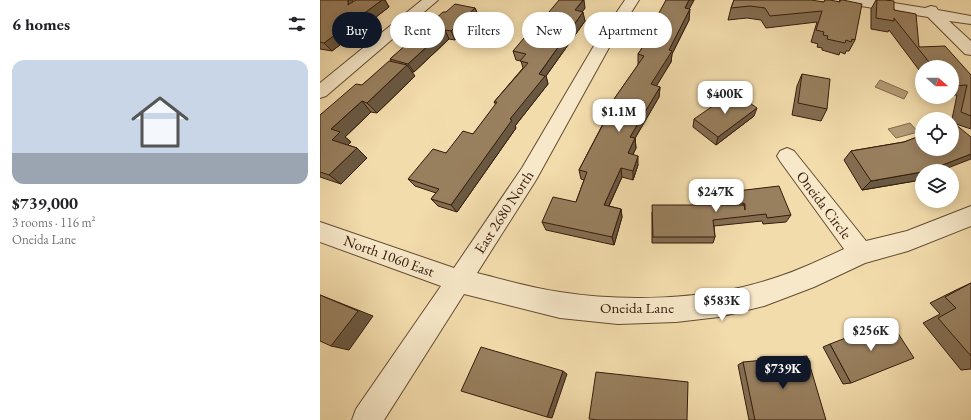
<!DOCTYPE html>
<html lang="en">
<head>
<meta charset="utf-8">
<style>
	body { margin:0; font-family:"EB Garamond",serif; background:#f2f2f2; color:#202124; height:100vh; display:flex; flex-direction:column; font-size:15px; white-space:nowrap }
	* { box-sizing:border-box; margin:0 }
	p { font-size:13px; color:#757577 }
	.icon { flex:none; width:22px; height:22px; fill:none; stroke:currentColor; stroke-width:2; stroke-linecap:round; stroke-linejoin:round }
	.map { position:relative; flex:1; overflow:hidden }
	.sheet { display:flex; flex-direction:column; background:#fff; width:320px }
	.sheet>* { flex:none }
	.top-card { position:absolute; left:12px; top:12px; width:380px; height:36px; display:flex; gap:8px }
	.needle { width:26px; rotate:110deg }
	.controls { position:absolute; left:595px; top:60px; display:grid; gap:8px }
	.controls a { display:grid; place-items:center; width:44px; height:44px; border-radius:50%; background:#fff; box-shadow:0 2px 10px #0003; font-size:20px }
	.price { position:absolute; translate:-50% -34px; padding:0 9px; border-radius:8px; background:#fff; color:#222; font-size:13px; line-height:26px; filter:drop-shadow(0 1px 2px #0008) }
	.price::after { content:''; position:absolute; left:50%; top:24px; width:12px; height:9px; margin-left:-6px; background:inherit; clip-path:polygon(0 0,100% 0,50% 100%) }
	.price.active { background:#111827; color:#fff }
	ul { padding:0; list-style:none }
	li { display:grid; align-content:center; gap:8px; height:212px; padding:0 12px }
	li span { display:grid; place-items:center; height:124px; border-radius:12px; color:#555 }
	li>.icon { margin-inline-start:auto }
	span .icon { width:72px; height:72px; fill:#fffc; stroke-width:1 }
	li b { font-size:17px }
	h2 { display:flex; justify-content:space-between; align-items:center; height:48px; padding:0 12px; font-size:17px }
	.pill { padding:0 14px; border-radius:18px; background:#fff; box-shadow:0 2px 10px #0003; font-size:14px; line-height:36px }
	.pill.active { background:#111827; color:#fff }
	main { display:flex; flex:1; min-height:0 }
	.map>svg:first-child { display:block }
</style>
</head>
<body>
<main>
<section class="sheet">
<h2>6 homes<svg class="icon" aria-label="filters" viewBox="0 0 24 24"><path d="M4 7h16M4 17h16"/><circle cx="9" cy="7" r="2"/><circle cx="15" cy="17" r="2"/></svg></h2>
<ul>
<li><span style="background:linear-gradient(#c9d6e8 75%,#9aa5b1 0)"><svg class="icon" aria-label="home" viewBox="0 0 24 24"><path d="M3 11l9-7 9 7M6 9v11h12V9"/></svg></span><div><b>$739,000</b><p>3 rooms · 116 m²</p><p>Oneida Lane</p></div></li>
</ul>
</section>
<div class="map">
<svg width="651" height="420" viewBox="0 0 651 420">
	<rect width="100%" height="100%" fill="#f3dcac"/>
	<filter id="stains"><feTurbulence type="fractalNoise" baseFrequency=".005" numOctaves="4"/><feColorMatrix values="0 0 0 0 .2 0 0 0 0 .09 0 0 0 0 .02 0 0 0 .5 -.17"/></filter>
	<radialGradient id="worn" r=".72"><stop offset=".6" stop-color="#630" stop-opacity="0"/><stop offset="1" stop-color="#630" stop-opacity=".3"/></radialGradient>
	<path fill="#b29a75" stroke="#80674a" d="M 560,80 L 588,92 L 584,99 L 555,87 Z
		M 590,123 L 598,132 L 576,138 L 568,129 Z"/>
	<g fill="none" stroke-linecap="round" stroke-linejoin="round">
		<g stroke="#644b32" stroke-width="2">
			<path id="minor" d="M 102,0 L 118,0 L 6,96 L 0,98 L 0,83 Z
				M 305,0 L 319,0 L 291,44 L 216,180 L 157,273 C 185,280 212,288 240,292 C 302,302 385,300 445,281 C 473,273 498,261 524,249 L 460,161 L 457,156 L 460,151 L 467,148 L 474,151 L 546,241 L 587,231 L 651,206 L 651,226 L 588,251 L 545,263 L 494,287 L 444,306 L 399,317 L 356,322 L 298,324 L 240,318 L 144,294 L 64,420 L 32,420 L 36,409 L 121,286 L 0,242 L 0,222 L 134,268 L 202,168 L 275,44 Z
				M 522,0 L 555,0 L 605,8 L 611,6 L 616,7 L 618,10 L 651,16 L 651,24 L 629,21 L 651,41 L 651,55 L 645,54 L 608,17 L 529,4 L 524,3 Z"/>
		</g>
		<use href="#minor" fill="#f7e8c9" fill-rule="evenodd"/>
	</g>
	<path fill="#836d51" stroke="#351b0a" d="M 0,0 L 33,2 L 36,0 L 65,0 L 69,7 L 12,51 L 0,49 Z
		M 374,0 L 369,9 L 369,20 L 352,54 L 351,62 L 336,86 L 340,87 L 339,97 L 315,138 L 316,148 L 313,154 L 318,165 L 313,180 L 302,177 L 289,206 L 301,209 L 302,217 L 294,245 L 226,230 L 222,222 L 256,202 L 264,180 L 261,179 L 259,170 L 286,118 L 285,112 L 318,65 L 318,54 L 329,38 L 329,31 Z
		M 414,0 L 504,2 L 505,0 L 519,2 L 520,0 L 535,40 L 529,51 L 526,51 L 525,54 L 520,52 L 519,55 L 502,50 L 502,48 L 497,47 L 498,44 L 491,42 L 497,22 L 446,28 L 441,20 L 427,18 L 408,20 L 411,8 Z
		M 556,0 L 568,0 L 599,47 L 651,75 L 651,129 L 636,124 L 595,181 L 542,190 L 524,160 L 531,151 L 584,142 L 635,124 L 632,122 L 632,119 L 637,95 L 632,95 L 632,67 L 602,67 L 602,74 L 569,30 L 568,32 L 551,29 L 551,9 Z
		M 155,8 L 159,17 L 135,40 L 129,39 L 94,72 L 91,72 L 95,76 L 57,113 L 51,112 L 25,137 L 31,142 L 28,145 L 37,148 L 47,158 L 21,184 L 0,177 L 0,115 L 42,85 L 71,61 L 70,59 L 126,12 Z
		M 265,8 L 262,12 L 265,21 L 226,76 L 228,84 L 195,126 L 196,128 L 137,212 L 118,206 L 111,199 L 116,193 L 95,186 L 88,179 L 153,134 L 176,105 L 174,102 L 203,68 L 201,61 L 196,60 L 193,51 L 207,38 Z
		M 482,74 L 507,109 L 501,121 L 472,115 L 477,86 Z
		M 434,116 L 396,145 L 373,127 L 374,119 Z
		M 392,194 L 471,215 L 466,222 L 443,224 L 442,221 L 394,226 L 395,237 L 393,243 L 332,243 L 332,212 L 405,205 L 390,201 Z
		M 651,283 L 651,369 L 641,370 L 603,323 L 620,314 L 610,303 L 636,290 Z
		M 510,344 L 531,383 L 523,384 L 503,347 Z
		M 423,362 L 506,420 L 429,420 L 418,365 Z"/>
	<path fill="#6a5942" stroke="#351b0a" d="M 28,0 L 33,0 L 35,14 L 28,5 Z
		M 62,0 L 65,0 L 69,7 L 12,51 L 4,43 Z
		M 264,0 L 265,8 L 257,19 L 255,10 Z
		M 369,0 L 374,0 L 364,19 L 365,8 Z
		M 155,8 L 159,17 L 135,40 L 131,31 Z
		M 370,9 L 369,20 L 352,54 L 351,62 L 331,95 L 331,84 Z
		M 263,12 L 265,21 L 226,76 L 228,84 L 195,126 L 196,128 L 137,212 L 131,205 L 190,119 L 219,74 Z
		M 125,30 L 129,39 L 94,72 L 88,64 Z
		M 87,65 L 95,76 L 57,113 L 47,103 Z
		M 340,87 L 339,97 L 310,147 L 310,137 Z
		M 42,101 L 51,112 L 25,137 L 31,142 L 23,150 L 12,140 L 11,129 Z
		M 437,108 L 434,116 L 396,145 L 398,137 Z
		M 315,138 L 316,148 L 309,163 L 308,153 Z
		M 37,148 L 47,158 L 21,184 L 9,175 Z
		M 651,154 L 651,159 L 620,171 L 607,171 Z
		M 318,156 L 318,165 L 313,180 L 313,171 Z
		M 301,168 L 302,177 L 285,214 L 284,205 Z
		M 602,172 L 602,178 L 595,181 L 542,190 L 551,181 Z
		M 301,209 L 302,217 L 294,245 L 292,237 Z
		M 0,295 L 53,316 L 29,350 L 11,346 Z
		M 243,371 L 247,374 L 232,418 L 227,417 Z"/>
	<path fill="#987f5e" stroke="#351b0a" d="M 0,0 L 28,0 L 28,5 L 36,0 L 62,0 L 4,43 L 0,42 Z
		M 239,0 L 263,0 L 255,10 L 263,12 L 219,74 L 225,76 L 190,119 L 192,120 L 131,205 L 111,199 L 119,189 L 88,179 L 113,149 L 126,153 L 143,131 L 153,134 L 177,102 L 174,102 L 208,63 L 200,61 L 206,54 L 193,51 L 204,38 L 207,38 Z
		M 346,0 L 369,0 L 365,8 L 370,9 L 349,50 L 352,51 L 331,84 L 340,87 L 310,137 L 315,138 L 308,153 L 318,156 L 313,171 L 301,168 L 284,205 L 301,209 L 292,237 L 222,222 L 233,197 L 256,202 L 267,172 L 259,170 L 289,113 L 285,112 L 324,56 L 318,54 L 333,32 L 329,31 Z
		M 414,0 L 491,0 L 504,2 L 505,0 L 510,0 L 520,2 L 520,0 L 523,0 L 542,4 L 535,40 L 532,39 L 531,42 L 526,40 L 525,43 L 507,39 L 508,36 L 503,35 L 504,32 L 496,30 L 502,11 L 450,16 L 445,8 L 430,6 L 411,8 Z
		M 557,0 L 565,0 L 574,1 L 574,10 L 596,14 L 599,47 L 625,46 L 651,75 L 651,116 L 641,112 L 647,85 L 632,86 L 632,67 L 613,67 L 574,18 L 574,21 L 556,18 Z
		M 135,4 L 155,8 L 131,31 L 125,30 L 88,64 L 70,59 L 123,12 L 126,12 Z
		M 69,61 L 87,65 L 47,103 L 42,101 L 11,129 L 20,132 L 12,140 L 37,148 L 9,175 L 0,172 L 0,115 L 36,84 L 42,85 Z
		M 482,74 L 510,79 L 507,109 L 478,103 Z
		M 417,94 L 437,108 L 398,137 L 374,119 L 400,101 L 403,104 Z
		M 635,124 L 651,137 L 651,154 L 607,171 L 602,171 L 602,172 L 551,181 L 531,151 L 584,142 L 602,135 L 602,149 L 632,149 L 632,125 Z
		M 459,186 L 471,215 L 447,218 L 446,214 L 393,220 L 395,237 L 333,237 L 332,205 L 424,205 L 425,210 L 425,204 L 392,194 Z
		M 651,283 L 651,356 L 618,318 L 636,308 L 625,297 Z
		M 0,295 L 38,311 L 11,346 L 0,341 Z
		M 570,321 L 594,358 L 531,383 L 510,344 Z
		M 161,347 L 243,371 L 227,417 L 141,391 Z
		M 487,356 L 506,420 L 435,420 L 423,362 Z
		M 276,372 L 368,382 L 367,420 L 279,420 L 269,419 Z"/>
	<g text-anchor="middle" stroke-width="3" stroke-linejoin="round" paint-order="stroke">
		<g font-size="15" fill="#351b0a" stroke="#f7e8c9">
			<text transform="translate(504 205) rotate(53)" y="5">Oneida Circle</text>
			<text transform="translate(184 212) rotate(-57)" y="5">East 2680 North</text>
			<text transform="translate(69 256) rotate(20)" y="5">North 1060 East</text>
			<text x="317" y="313">Oneida Lane</text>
		</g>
	</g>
	<rect width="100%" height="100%" filter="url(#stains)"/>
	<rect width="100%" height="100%" fill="url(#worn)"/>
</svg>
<div class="controls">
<a><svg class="needle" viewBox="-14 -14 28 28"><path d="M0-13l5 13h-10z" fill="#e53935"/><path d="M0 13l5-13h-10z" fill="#757577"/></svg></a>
<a><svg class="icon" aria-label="locate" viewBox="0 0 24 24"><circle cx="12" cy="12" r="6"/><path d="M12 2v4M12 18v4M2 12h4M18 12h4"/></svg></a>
<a><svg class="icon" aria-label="layers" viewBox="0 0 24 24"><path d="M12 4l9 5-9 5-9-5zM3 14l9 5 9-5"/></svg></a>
</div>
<b class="price" style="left:405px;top:115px">$400K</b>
<b class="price" style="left:299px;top:133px">$1.1M</b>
<b class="price" style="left:396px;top:213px">$247K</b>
<b class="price" style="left:402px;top:322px">$583K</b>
<b class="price" style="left:551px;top:352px">$256K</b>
<b class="price active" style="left:463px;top:390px">$739K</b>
<div class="top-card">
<a class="pill active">Buy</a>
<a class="pill">Rent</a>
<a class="pill">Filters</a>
<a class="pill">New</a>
<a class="pill">Apartment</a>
</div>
</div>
</main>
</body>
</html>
